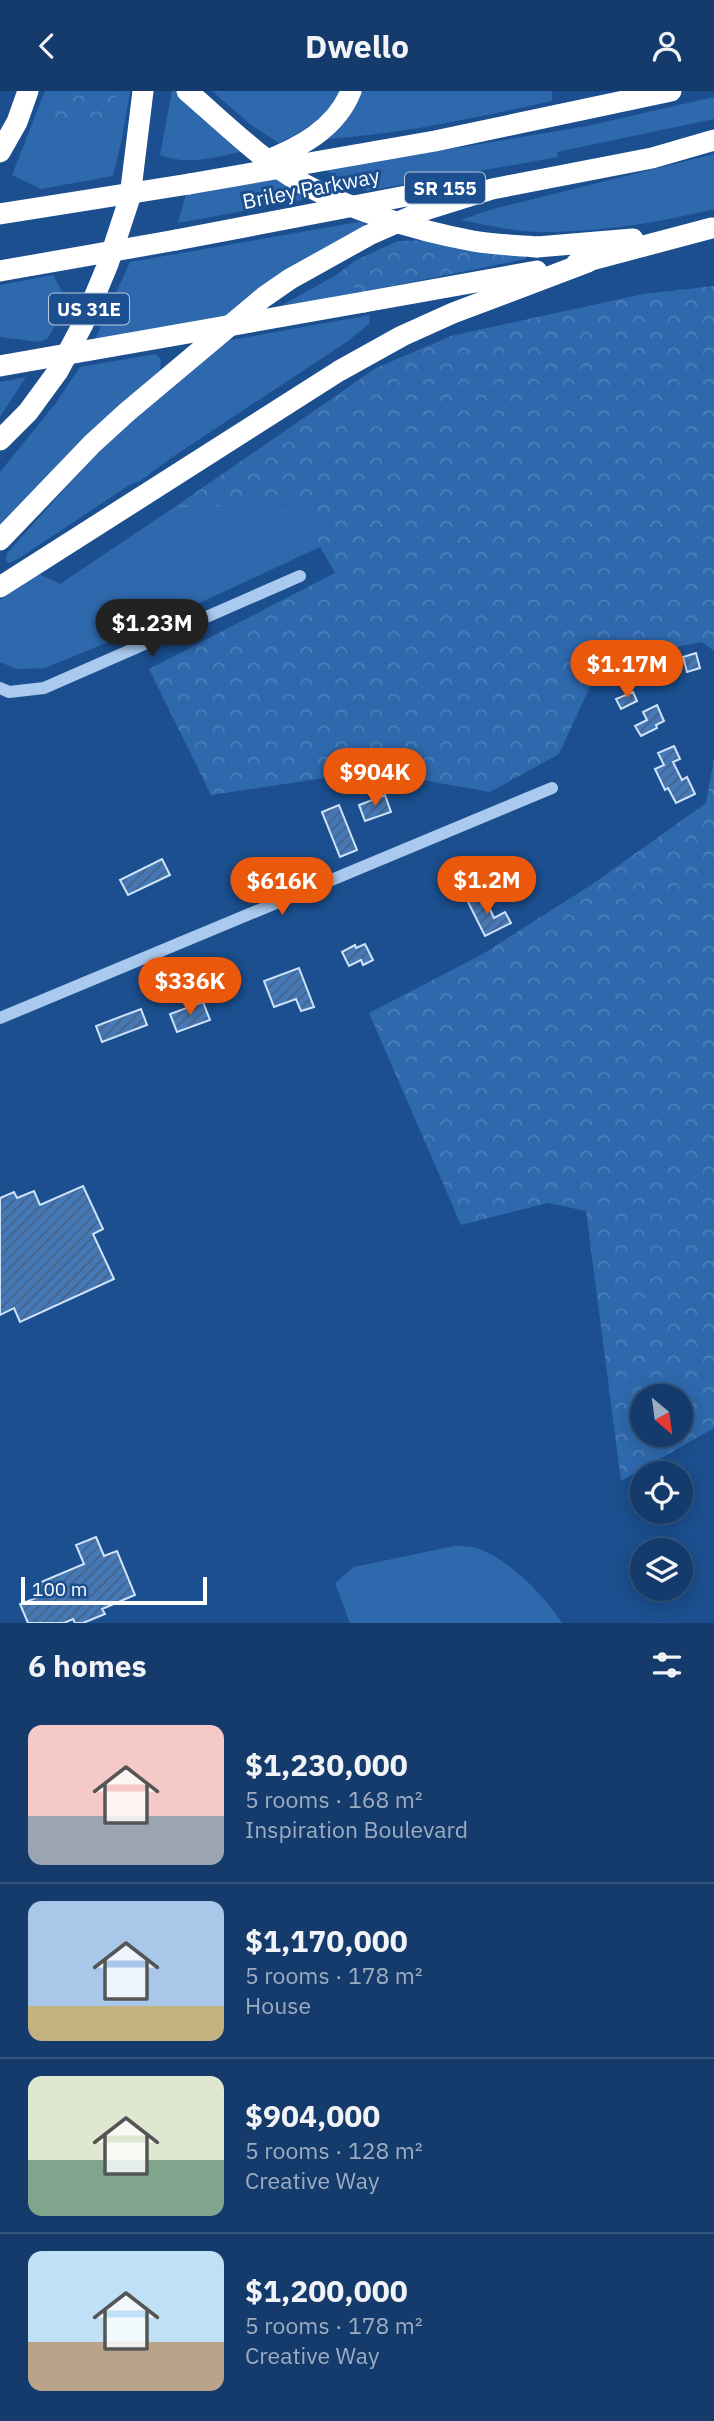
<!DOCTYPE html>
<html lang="en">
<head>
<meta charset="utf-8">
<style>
	body { margin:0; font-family:"IBM Plex Sans",sans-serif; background:#214673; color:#f1f3f6; height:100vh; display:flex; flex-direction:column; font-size:26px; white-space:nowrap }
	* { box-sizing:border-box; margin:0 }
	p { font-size:23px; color:#9dadc1 }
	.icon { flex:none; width:38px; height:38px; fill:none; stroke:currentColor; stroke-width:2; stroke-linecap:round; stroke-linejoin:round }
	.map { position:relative; height:1532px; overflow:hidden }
	.drawer { display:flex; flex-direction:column; background:#143b6b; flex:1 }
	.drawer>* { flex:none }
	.needle { width:46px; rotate:151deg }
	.tools { position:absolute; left:630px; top:1293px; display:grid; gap:14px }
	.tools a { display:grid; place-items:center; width:63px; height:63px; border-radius:50%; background:#143b6b; box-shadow:0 4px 18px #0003,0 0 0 2px #33557e; font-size:35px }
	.scale { position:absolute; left:21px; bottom:18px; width:186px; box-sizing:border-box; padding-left:7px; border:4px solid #fff; border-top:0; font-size:19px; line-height:24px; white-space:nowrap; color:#fff; -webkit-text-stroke:5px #1b4f8f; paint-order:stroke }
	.price { position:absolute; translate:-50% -60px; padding:0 16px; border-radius:24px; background:#ea580c; color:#fff; font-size:23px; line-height:46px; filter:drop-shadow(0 2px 4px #0008) }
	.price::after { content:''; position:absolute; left:50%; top:42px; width:21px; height:16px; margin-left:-10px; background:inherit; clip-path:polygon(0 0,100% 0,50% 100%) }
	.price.current { background:#222; color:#fff }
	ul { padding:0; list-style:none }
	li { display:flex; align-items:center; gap:21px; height:175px; padding:0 28px }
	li+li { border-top:2px solid #33557e }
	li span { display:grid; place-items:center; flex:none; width:196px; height:140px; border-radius:14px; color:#555 }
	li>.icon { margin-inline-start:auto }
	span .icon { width:84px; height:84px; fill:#fffc; stroke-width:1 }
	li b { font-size:30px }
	h2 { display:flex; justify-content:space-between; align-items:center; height:84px; padding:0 28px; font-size:30px }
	header { display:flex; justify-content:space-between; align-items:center; height:91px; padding:0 28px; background:#143b6b; font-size:32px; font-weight:700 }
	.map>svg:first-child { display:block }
</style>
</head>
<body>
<header><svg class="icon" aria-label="back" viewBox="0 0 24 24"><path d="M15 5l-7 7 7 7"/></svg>Dwello<svg class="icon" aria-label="person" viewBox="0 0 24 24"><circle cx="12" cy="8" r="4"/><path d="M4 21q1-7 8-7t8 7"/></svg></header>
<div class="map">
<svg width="714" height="1532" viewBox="0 0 714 1532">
	<defs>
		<pattern id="forest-crowns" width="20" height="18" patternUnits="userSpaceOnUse" patternTransform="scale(1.75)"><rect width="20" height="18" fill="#2e69ad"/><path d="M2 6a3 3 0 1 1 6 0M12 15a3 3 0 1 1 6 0" fill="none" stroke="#4d80b9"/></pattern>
		<pattern id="building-hatch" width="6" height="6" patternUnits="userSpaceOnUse" patternTransform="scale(1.75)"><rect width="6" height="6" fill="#4478b7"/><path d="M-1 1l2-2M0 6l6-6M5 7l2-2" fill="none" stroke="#486282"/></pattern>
	</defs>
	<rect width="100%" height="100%" fill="#1b4f8f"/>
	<path fill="#2e69ad" d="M 45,0 L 68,0 L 52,8 L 116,8 L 117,0 L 130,0 L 122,48 L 113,85 L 41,98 L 12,84 Z
		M 172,0 L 177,0 L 245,60 C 216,66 188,75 160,64 Z
		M 212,0 L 342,0 C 330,25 303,40 279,52 L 251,34 Z
		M 360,0 L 549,0 L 552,1 L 552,10 C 478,26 401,44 325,48 Z
		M 714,6 L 714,28 L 557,61 L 558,66 L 367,100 L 325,79 L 587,35 Z
		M 714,63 L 714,118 C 658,132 594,142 536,141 C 511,140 486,134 461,129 L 489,119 Z
		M 284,85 L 320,106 L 178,132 L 186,102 Z
		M 364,130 L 365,137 L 227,225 L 95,248 L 130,171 Z
		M 53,184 C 71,213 63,220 48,247 L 39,251 L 0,246 L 0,194 Z
		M 336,184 L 361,201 L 279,216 Z
		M 370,224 L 369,233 L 348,250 L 171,367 L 140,390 L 128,395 L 21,466 L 9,472 L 6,469 L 7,462 L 90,370 L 122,338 L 225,250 Z
		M 155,263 L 161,268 L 160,280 L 121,314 L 0,441 L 0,381 L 55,313 L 80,276 Z
		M 26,286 L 0,326 L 0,291 Z
		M 303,413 L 320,456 L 165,528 L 45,577 L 17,578 L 0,571 L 0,509 L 39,483 L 60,493 L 173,417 Z
		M 454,1455 C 461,1455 470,1455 476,1457 C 508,1467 544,1504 562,1532 L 350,1532 L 335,1492 L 354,1476 Z"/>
	<path fill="url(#forest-crowns)" fill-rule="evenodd" d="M 68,0 L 117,0 C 114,31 85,36 60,39 L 47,29 L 45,19 L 52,8 Z
		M 432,149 L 526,164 L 526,168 L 361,201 L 336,184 L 356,169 L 398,150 Z
		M 714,195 L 714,560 L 702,551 L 634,564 L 593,589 L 559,663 L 490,701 L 372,680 L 211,704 L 149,578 L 335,482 L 320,456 L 303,413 L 173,417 L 376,277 L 451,245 L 643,203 Z
		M 714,668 L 714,1337 L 621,1390 L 586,1120 L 548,1112 L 461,1134 L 369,922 L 481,864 L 591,794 L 706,712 ZM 642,1306 L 681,1306 L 681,1344 L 642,1344 Z"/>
	<path fill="url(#building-hatch)" stroke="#cfe3fa" stroke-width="2" d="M 696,562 L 700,577 L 687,581 L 683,566 Z
		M 633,601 L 637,610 L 621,618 L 616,608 Z
		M 657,614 L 664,630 L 656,634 L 657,637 L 641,645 L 635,635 L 647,629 L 643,621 Z
		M 674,655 L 680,668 L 673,671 L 682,689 L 687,686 L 695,703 L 676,712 L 668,697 L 665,699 L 655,678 L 664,674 L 658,662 Z
		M 385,704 L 391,721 L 365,730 L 359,714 Z
		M 339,714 L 357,759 L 340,766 L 322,721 Z
		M 162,768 L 170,784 L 128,804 L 120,789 Z
		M 483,803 L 494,827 L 505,821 L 511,832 L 485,845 L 468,811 Z
		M 365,853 L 373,869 L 363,874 L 361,869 L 349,875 L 342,861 L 355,854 L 356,857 Z
		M 299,877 L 314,916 L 301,920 L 296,908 L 274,916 L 264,890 Z
		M 203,911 L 210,929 L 177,941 L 170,923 Z
		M 141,918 L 147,934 L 102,951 L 96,935 Z
		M 83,1095 L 103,1138 L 93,1143 L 114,1188 L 20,1231 L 14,1217 L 0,1224 L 0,1107 L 14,1101 L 17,1107 L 34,1100 L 40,1114 Z
		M 96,1446 L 104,1465 L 117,1460 L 135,1504 L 102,1518 L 105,1523 L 83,1532 L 75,1532 L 73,1528 L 64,1532 L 28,1532 L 20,1513 L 39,1506 L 34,1494 L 84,1473 L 76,1454 Z"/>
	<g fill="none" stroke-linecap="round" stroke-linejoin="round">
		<path stroke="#a9c9ee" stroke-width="12" d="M 0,597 L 9,601 L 44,597 L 300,485
			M 0,927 L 552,697"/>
		<path stroke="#fff" stroke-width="21" d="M 0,61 L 17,31 L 28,0
			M 263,71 C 299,57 336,38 351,0
			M 189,93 L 435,50 L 671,0
			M 176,149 L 469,93
			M 537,156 L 633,148
			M 576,173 L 712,137
			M 364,211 L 537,180
			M 0,349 L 28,321 L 58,280 L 83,233 L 108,173 L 130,106 L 143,0
			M 0,449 L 92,353 L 127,321 L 264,206 L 290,188 L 369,144 L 428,118 L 492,98 L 652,67 L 714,49
			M 0,496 L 339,280 L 402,245 L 453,222 L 588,171"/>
		<path stroke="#fff" stroke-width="21" d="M 187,0 C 223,31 259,67 300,91 C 353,120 414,139 473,150 C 494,154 516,154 537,156
			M 0,123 L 189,93
			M 0,180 L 176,149
			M 0,275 L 364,211"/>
	</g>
	<g text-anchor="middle" stroke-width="6" stroke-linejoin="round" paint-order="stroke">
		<g fill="#1b4f8f" stroke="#bbcadd" stroke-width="2">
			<rect x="405" y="81.5" width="80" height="31" rx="5"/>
			<rect x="49" y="202.5" width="80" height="31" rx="5"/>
		</g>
		<g font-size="19" font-weight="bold" fill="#fff">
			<text x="445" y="104">SR 155</text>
			<text x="89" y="225">US 31E</text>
		</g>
		<g font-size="21" fill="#fff" stroke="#1b4f8f">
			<text transform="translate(311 98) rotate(-11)" y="7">Briley Parkway</text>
		</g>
	</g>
</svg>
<div class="tools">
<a><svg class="needle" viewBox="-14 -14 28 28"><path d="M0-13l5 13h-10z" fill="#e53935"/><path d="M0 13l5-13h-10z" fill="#9dadc1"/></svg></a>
<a><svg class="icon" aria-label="locate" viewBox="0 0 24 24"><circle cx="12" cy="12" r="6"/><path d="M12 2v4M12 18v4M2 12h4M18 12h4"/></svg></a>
<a><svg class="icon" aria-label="layers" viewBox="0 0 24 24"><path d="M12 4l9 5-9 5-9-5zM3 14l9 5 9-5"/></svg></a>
</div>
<div class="scale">100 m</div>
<b class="price current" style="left:152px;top:568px">$1.23M</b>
<b class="price" style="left:627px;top:609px">$1.17M</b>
<b class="price" style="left:375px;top:717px">$904K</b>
<b class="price" style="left:487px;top:825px">$1.2M</b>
<b class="price" style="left:282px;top:826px">$616K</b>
<b class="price" style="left:190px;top:926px">$336K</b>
</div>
<section class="drawer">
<h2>6 homes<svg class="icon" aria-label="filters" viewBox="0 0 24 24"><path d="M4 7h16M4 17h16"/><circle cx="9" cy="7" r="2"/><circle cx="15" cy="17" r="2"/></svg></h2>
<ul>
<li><span style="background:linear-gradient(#f6c9c9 65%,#9aa5b1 0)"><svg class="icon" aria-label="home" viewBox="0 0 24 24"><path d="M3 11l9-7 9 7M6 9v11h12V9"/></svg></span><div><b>$1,230,000</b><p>5 rooms · 168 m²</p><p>Inspiration Boulevard</p></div></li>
<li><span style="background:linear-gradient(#a9c7e8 75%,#c2b280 0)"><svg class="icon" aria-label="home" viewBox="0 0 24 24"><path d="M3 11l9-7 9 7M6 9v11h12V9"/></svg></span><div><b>$1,170,000</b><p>5 rooms · 178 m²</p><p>House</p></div></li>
<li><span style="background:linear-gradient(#dfe7d0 60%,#7fa58c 0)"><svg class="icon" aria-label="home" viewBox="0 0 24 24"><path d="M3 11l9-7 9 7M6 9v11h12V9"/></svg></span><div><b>$904,000</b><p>5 rooms · 128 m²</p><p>Creative Way</p></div></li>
<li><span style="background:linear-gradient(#bfe0f5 65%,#b9a48a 0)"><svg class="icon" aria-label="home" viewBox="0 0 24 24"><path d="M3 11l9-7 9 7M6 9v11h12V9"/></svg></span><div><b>$1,200,000</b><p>5 rooms · 178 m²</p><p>Creative Way</p></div></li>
</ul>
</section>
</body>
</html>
